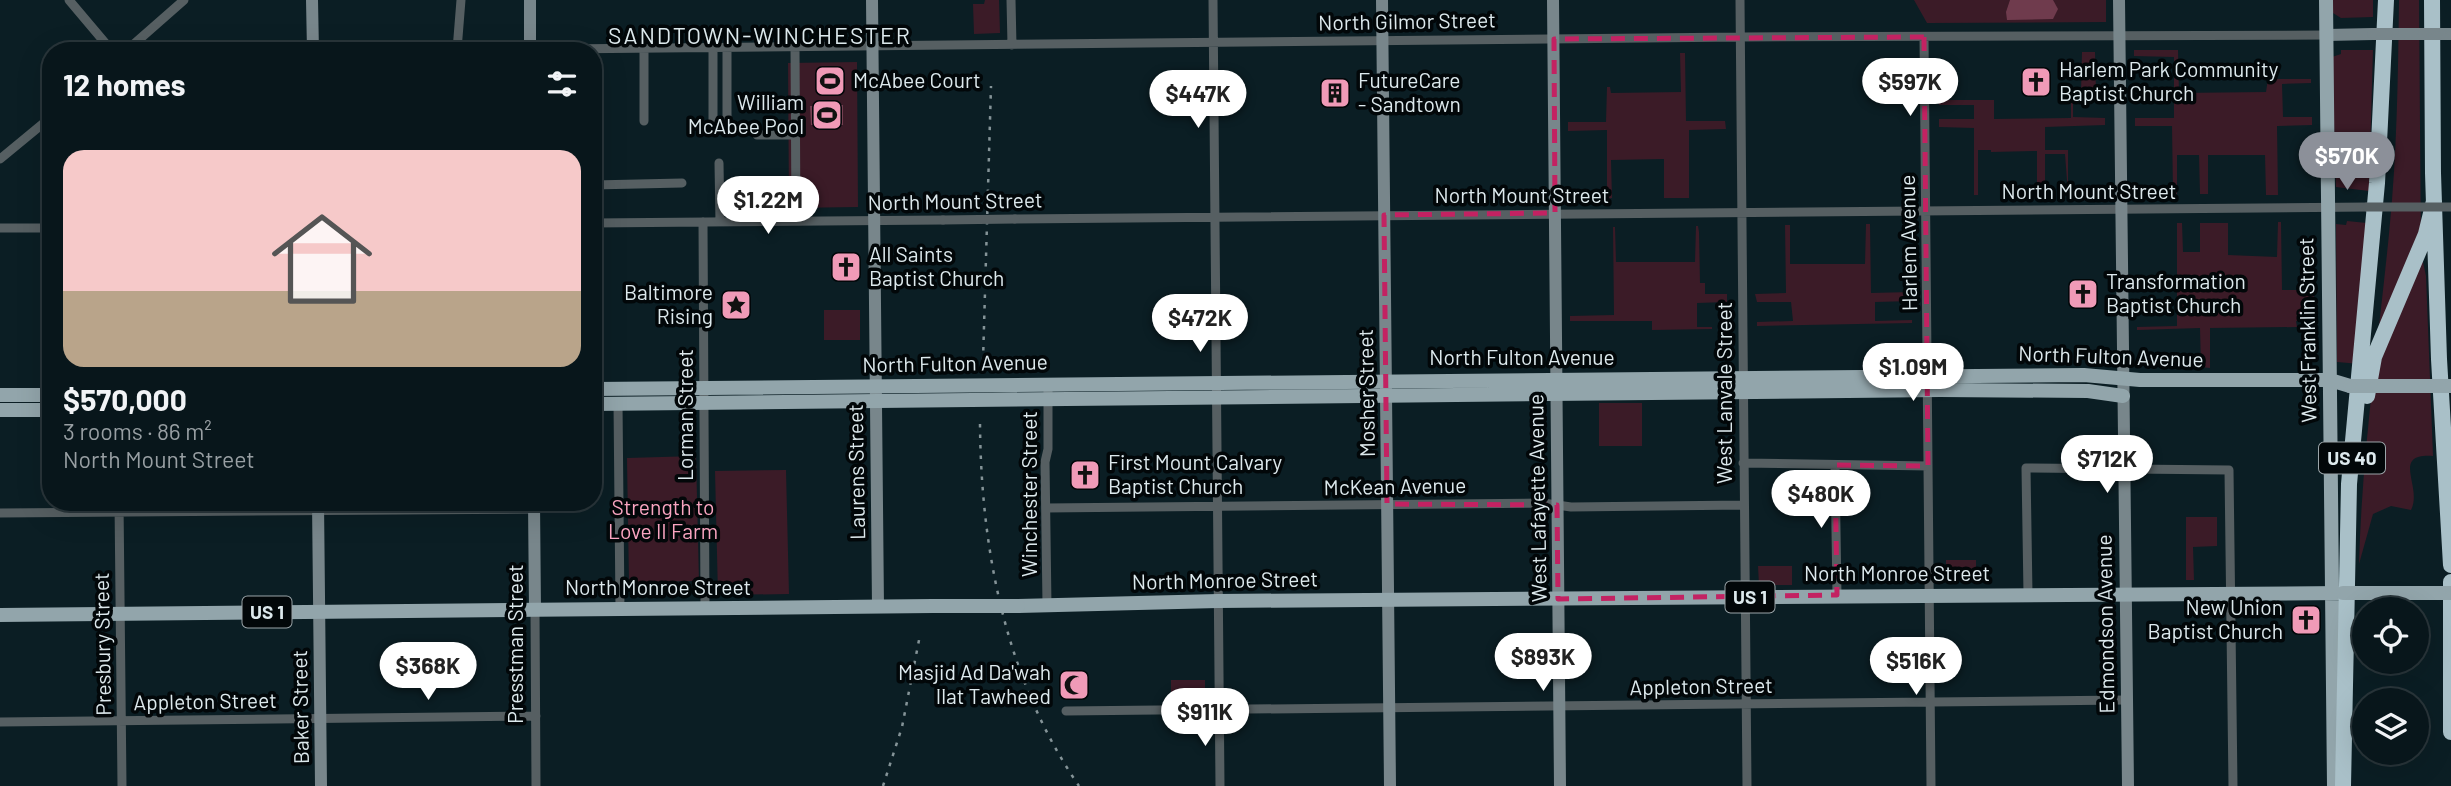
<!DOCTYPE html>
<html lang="en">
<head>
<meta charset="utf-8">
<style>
	body { margin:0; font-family:Barlow,sans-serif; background:#162328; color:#f1f3f6; height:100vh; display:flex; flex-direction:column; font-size:26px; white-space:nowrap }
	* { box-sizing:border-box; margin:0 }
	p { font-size:23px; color:#989fa3 }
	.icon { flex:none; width:38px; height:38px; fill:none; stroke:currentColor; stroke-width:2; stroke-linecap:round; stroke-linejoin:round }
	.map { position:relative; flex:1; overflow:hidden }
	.sheet { position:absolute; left:42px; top:42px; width:560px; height:469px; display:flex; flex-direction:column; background:#08161b; border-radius:28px; box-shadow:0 7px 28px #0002,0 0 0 2px #29353a }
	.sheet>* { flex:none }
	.controls { position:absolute; left:2352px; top:597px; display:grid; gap:14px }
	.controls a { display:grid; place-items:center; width:77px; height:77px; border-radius:50%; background:#08161b; box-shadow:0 7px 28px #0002,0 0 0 2px #29353a; font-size:35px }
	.price { position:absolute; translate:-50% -60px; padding:0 16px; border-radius:24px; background:#fff; color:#222; font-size:23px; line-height:46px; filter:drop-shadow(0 2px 4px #0008) }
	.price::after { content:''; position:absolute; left:50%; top:42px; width:21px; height:16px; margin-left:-10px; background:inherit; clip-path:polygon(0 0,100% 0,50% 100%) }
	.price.selected { background:#8c9099; color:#fff }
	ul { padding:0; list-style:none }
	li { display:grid; align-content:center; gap:14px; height:371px; padding:0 21px }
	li+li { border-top:2px solid #29353a }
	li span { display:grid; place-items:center; height:217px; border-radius:21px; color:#555 }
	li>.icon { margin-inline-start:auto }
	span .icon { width:126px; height:126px; fill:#fffc; stroke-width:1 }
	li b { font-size:30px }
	h2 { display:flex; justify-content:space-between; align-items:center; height:84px; padding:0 21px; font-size:30px }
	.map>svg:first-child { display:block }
</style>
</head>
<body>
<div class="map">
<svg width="2451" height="786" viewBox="0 0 2451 786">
	<rect width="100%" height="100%" fill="#0b1e24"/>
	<path fill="#3b1b27" d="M 985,0 L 999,0 L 1000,33 L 974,34 L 973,4 L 984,4 Z
		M 1914,0 L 2106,0 L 2106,22 L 1927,23 Z
		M 2333,0 L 2373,0 L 2373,17 L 2341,18 L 2333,13 Z
		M 2399,0 L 2419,0 L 2421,253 L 2426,276 L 2433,456 C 2390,453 2423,487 2411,510 L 2391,506 L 2373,514 L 2359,564 C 2362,453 2378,344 2389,234 C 2397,156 2398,78 2399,0 Z
		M 2134,50 L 2178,50 L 2179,93 L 2266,92 L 2268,79 L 2311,79 L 2311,83 L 2282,84 L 2283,117 L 2312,117 L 2312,125 L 2277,126 L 2278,195 L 2266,195 L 2265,155 L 2208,155 L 2208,194 L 2200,194 L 2199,155 L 2177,155 L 2177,194 L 2173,194 L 2172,126 L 2135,126 L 2135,118 L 2174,118 L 2174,57 L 2134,56 Z
		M 2341,50 L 2373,50 L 2369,191 L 2336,187 L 2332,57 L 2341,54 Z
		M 2082,52 L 2095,52 L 2096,92 L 2094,94 L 2073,94 L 2073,117 L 2105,118 L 2105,125 L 2045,127 L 2045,150 L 2068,150 L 2068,194 L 2065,154 L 2045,154 L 2045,195 L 2037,195 L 2037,151 L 1991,152 L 1991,150 L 1978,150 L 1978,195 L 1974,195 L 1974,128 L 1939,127 L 1939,119 L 1974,119 L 1974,105 L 1939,105 L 1938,100 L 1994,100 L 1994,119 L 2071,118 L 2071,92 L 2081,92 Z
		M 1680,53 L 1685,53 L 1686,121 L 1725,121 L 1726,129 L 1689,130 L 1689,198 L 1664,198 L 1664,159 L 1611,160 L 1612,198 L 1607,199 L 1607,130 L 1568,131 L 1568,122 L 1606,122 L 1607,87 L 1610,87 L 1611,93 L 1681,92 Z
		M 857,62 L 858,207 L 789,208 L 788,63 Z
		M 2347,221 L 2367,223 L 2360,364 L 2337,362 L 2336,224 L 2346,225 Z
		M 2278,222 L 2281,222 L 2282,290 L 2314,290 L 2314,321 L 2296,321 L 2297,327 L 2210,328 L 2210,368 L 2201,367 L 2200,328 L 2137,330 L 2137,327 L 2177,326 L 2177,223 L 2182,223 L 2183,252 L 2200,252 L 2200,223 L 2228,223 L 2228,255 L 2277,257 Z
		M 1866,224 L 1870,224 L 1871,293 L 1911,292 L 1912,301 L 1875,302 L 1875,321 L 1912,320 L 1912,323 L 1757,326 L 1757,322 L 1793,321 L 1791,302 L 1757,302 L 1755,294 L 1786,293 L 1785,225 L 1790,225 L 1790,264 L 1865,264 Z
		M 1696,226 L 1698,226 L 1699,232 L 1700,283 L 1705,283 L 1705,294 L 1727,294 L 1727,302 L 1697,303 L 1697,327 L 1712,327 L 1712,329 L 1652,330 L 1652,321 L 1570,321 L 1570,316 L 1614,315 L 1613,227 L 1615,227 L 1616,262 L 1695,262 Z
		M 824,310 L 860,310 L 860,340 L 824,340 Z
		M 1599,403 L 1642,403 L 1642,446 L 1599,446 Z
		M 696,456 L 699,581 L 629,582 L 627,458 Z
		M 786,470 L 789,594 L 718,595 L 715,471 Z
		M 2186,517 L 2217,517 L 2217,546 L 2193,547 L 2194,580 L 2186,580 Z
		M 1946,560 L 1976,560 L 1976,580 L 1946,580 Z
		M 1758,566 L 1792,566 L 1792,585 L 1759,585 Z
		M 1171,680 L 1205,680 L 1205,698 L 1171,698 Z"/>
	<path fill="#6f3b4d" d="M 2010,0 L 2053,0 L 2058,9 L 2053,19 L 2007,20 L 2006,12 Z"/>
	<path fill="#744052" d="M 843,105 L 843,125 L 811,125 L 810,106 Z"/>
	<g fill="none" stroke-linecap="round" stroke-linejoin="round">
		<path stroke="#565f62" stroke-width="9" d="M 69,0 L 112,51
			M 1011,0 L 1012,45
			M 1213,0 L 1220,786
			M 1740,0 L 1747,786
			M 1924,37 L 1931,786
			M 795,47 L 796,221
			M 644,48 L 644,121
			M 713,48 L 713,126 L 727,126 L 727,47
			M 457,50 L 461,0
			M 126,51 L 184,0
			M 363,51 L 1740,37 L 2327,35
			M 757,135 L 795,135
			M 0,159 L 51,117
			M 719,163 L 720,222
			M 593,185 L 682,183
			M 1015,219 L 2367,207
			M 703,222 L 705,608
			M 593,223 L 943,220
			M 0,228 L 51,228
			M 618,403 L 620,609
			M 1743,463 L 1928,466
			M 1835,465 L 1837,595
			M 119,502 L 122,786
			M 1046,508 L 1543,503 L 1571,507 L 1744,505
			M 0,513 L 534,509
			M 2028,594 L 2026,468 L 2229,470 L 2233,786
			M 1047,605 L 1045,462 L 1048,449 L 1048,384
			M 535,610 L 536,786
			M 1066,711 L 2126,700
			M 0,722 L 536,716"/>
		<path stroke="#78868b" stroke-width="12" d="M 312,0 L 313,51
			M 530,0 L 530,51
			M 872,0 L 878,607
			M 1382,0 L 1390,786
			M 1553,0 L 1560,786
			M 2119,0 L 2128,786
			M 2327,35 L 2373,34
			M 318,502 L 321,786
			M 534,502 L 535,610"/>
		<path stroke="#92a5ab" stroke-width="14" d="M 2326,0 L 2334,786
			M 593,389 L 2084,375 L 2140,380 L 2330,380 L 2350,386
			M 0,395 L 51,395
			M 593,404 L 1940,390 L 2088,391 L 2123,396
			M 0,410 L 51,410
			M 1018,606 L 1218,601 L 2343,593
			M 0,615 L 933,606"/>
		<path stroke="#a9c0c8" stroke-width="16" d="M 2432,0 L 2433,173 L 2439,359 L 2451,565
			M 2367,396 L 2374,357 L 2426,234 L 2434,201
			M 2451,582 L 2451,732
			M 2343,786 L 2349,484 L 2377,183 L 2386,0"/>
		<path stroke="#859498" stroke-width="2.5" stroke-dasharray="3.5 7" stroke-linecap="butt" d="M 983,361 L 991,86
			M 980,424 C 981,551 1006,680 1079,786
			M 883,786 L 902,727 L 920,635"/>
		<path stroke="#565f62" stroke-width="9" d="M 2367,207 L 2451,207
			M 943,220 L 1015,219"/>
		<path stroke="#78868b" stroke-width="12" d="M 2373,34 L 2451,34"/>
		<path stroke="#92a5ab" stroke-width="14" d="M 2350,386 L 2451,386
			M 2343,593 L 2451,593
			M 933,606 L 1018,606"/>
	</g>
	<path fill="none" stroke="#c32262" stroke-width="5" stroke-dasharray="14 9" stroke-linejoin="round" d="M 1924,37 L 1928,466 L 1835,465 L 1837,595 L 1558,599 L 1557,505 L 1387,504 L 1384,215 L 1555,213 L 1554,39 Z"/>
	<defs>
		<g id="stadium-square" transform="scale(1.575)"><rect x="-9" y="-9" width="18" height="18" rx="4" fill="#f09ab7" stroke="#020709"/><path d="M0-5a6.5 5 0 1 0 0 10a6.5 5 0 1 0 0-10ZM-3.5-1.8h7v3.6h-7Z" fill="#111"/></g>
		<g id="church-square" transform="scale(1.575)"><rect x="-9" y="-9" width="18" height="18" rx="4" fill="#f09ab7" stroke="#020709"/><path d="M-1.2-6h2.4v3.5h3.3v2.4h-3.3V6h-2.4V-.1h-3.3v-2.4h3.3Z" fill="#111"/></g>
		<g id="building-square" transform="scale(1.575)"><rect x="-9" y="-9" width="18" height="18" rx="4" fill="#f09ab7" stroke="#020709"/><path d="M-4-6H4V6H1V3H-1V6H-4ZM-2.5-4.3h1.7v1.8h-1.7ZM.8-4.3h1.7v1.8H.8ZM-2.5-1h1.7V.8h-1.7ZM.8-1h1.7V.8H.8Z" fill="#111"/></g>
		<g id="sight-square" transform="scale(1.575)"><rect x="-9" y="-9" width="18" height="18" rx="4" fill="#f09ab7" stroke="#020709"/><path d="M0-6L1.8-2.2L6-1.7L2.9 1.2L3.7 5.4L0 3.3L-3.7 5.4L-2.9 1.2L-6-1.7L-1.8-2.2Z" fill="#111"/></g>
		<g id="mosque-square" transform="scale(1.575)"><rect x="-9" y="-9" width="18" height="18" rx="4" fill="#f09ab7" stroke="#020709"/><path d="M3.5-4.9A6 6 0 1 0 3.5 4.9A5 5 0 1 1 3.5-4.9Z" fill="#111"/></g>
	</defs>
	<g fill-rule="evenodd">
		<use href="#stadium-square" x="830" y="81"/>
		<use href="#church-square" x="2036" y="82"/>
		<use href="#building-square" x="1335" y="93"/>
		<use href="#stadium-square" x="827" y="115"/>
		<use href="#church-square" x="846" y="267"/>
		<use href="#church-square" x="2083" y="294"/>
		<use href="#sight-square" x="736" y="305"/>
		<use href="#church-square" x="1085" y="475"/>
		<use href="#church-square" x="2306" y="620"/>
		<use href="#mosque-square" x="1074" y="685"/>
	</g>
	<g text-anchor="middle" stroke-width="7" stroke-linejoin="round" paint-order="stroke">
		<g fill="#020709" stroke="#9ba5a9" stroke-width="2">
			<rect x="2319" y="442.5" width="66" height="31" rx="5"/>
			<rect x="1725.5" y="581.5" width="49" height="31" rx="5"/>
			<rect x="242.5" y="596.5" width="49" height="31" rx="5"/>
		</g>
		<g font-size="19" font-weight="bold" fill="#dde9ed">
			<text x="2352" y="465">US 40</text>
			<text x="1750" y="604">US 1</text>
			<text x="267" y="619">US 1</text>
		</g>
		<g font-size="21" fill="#dde9ed" stroke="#020709">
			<text transform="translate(1407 22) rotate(-1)" y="7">North Gilmor Street</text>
			<text x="2089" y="199">North Mount Street</text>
			<text x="1522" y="203">North Mount Street</text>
			<text transform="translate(955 202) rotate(-1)" y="7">North Mount Street</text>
			<text transform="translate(1909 243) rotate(-91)" y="7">Harlem Avenue</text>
			<text transform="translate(2308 330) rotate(-91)" y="7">West Franklin Street</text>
			<text transform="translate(2111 357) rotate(2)" y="7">North Fulton Avenue</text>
			<text x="1522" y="365">North Fulton Avenue</text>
			<text transform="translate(955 364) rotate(-1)" y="7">North Fulton Avenue</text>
			<text transform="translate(1367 393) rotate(-91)" y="7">Mosher Street</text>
			<text transform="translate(1725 393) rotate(-90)" y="7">West Lanvale Street</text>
			<text transform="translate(686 415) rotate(-90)" y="7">Lorman Street</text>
			<text transform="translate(857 472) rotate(-91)" y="7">Laurens Street</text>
			<text transform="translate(1395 487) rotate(-1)" y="7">McKean Avenue</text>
			<text transform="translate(1030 494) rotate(-90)" y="7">Winchester Street</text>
			<text transform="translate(1538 498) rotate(-91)" y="7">West Lafayette Avenue</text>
			<text x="1897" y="581">North Monroe Street</text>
			<text transform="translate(1225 581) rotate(-1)" y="7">North Monroe Street</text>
			<text x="658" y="595">North Monroe Street</text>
			<text transform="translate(2106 624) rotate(-91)" y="7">Edmondson Avenue</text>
			<text transform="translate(103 644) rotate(-91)" y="7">Presbury Street</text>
			<text transform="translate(516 644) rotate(-90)" y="7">Presstman Street</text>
			<text transform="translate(1701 687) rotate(-1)" y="7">Appleton Street</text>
			<text transform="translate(205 702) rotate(-1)" y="7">Appleton Street</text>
			<text transform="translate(301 707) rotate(-91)" y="7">Baker Street</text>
		</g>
		<g font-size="21" fill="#dde9ed" stroke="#020709" text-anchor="start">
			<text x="2059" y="77">Harlem Park Community<tspan x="2059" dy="24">Baptist Church</tspan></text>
			<text x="853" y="88">McAbee Court</text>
			<text x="1358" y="88">FutureCare<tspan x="1358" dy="24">- Sandtown</tspan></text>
			<text x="804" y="110" text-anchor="end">William<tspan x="804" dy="24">McAbee Pool</tspan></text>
			<text x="869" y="262">All Saints<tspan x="869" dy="24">Baptist Church</tspan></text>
			<text x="2106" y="289">Transformation<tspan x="2106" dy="24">Baptist Church</tspan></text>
			<text x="713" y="300" text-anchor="end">Baltimore<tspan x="713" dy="24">Rising</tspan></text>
			<text x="1108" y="470">First Mount Calvary<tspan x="1108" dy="24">Baptist Church</tspan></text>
			<text x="2283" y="615" text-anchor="end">New Union<tspan x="2283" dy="24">Baptist Church</tspan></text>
			<text x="1051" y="680" text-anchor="end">Masjid Ad Da'wah<tspan x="1051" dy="24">Ilat Tawheed</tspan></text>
		</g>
		<g font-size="21" fill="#faa5c1" stroke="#020709">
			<text x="663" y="515">Strength to<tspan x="663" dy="24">Love II Farm</tspan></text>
		</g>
		<g font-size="23" letter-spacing="2" fill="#dde9ed" stroke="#020709">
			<text x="760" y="44">SANDTOWN-WINCHESTER</text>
		</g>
	</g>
</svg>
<div class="controls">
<a><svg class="icon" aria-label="locate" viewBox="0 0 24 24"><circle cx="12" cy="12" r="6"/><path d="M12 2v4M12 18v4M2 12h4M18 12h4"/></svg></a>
<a><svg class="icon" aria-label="layers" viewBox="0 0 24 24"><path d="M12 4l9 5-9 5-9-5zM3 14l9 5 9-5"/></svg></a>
</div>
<b class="price" style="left:1910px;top:118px">$597K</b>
<b class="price" style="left:1198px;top:130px">$447K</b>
<b class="price selected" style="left:2347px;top:192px">$570K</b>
<b class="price" style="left:768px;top:236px">$1.22M</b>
<b class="price" style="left:1200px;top:354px">$472K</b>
<b class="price" style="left:1913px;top:403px">$1.09M</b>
<b class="price" style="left:2107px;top:495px">$712K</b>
<b class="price" style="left:1821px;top:530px">$480K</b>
<b class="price" style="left:1543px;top:693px">$893K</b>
<b class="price" style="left:1916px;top:697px">$516K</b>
<b class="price" style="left:428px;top:702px">$368K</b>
<b class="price" style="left:1205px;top:748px">$911K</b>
<section class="sheet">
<h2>12 homes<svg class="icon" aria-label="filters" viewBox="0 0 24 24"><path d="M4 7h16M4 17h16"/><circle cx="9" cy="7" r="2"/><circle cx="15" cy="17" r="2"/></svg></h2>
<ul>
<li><span style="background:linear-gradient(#f6c9c9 65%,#b9a48a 0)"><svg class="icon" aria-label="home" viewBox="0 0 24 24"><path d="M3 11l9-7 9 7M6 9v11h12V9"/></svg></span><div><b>$570,000</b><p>3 rooms · 86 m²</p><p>North Mount Street</p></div></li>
</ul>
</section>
</div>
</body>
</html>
